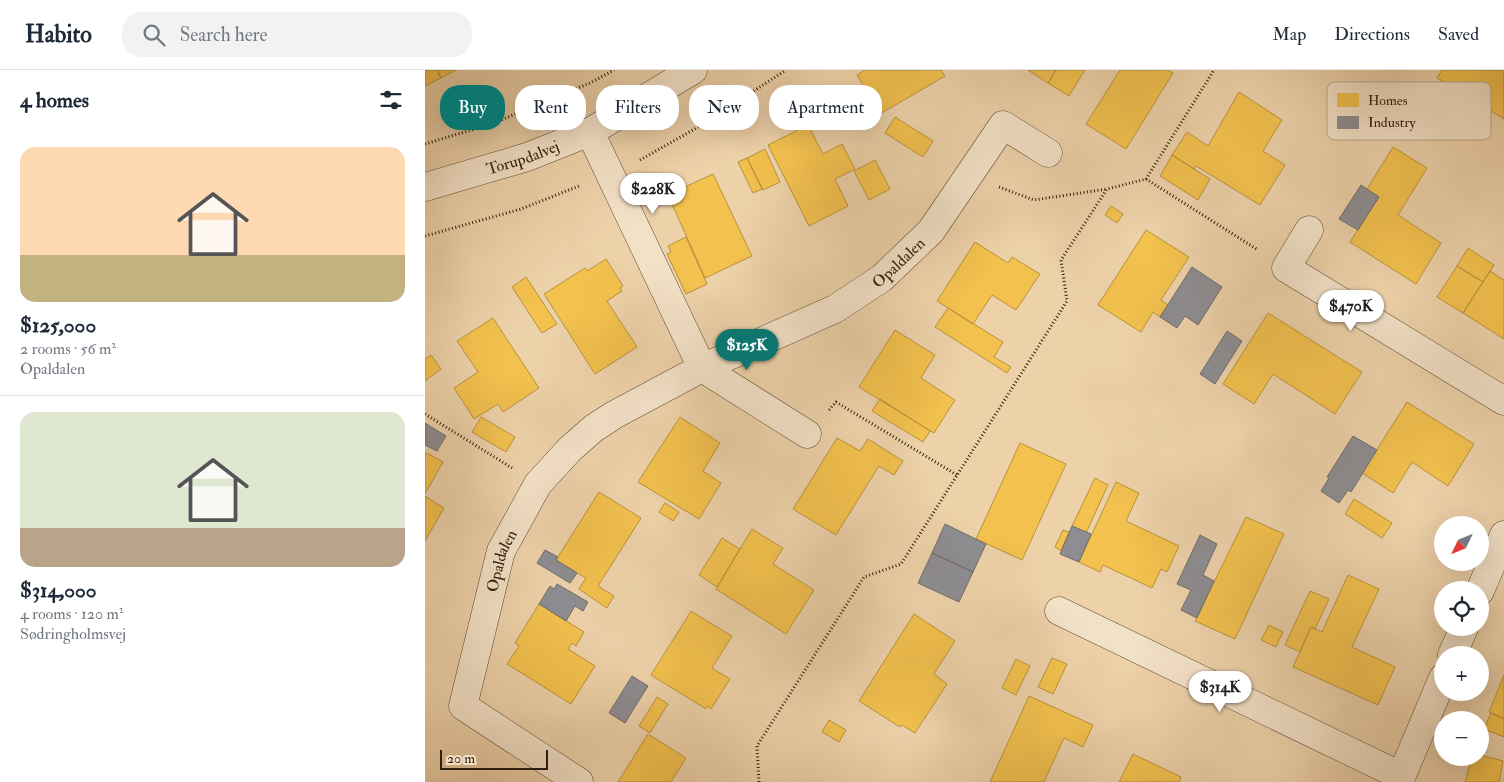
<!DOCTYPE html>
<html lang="en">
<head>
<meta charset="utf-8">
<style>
	body { margin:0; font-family:"IM FELL Double Pica",serif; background:#f2f2f3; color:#1f2937; height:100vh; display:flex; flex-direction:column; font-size:19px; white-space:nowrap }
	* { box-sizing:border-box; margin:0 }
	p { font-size:16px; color:#747a83 }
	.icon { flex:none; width:28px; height:28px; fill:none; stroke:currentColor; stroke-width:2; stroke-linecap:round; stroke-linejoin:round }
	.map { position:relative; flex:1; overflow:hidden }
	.drawer { display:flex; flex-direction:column; background:#fff; width:425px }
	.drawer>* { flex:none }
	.hud { position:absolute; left:15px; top:15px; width:475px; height:45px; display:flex; gap:10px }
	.needle { width:32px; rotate:227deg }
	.controls { position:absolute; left:1009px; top:446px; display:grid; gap:10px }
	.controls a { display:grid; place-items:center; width:55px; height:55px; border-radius:50%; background:#fff; box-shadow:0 5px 20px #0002; font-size:25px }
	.scale { position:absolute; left:15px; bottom:12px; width:108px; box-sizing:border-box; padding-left:5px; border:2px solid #30200e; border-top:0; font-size:14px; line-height:18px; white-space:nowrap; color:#30200e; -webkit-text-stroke:4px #f3e1c7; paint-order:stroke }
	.price { position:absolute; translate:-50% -42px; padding:0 11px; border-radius:18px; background:#fff; color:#222; font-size:16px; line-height:32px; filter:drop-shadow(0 1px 2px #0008) }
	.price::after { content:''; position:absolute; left:50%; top:30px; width:15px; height:11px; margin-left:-8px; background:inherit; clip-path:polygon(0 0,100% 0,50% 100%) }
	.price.active { background:#0f766e; color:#fff }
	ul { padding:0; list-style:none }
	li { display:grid; align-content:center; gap:10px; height:265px; padding:0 20px }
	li+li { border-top:1px solid #e0e1e3 }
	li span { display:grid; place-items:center; height:155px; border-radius:15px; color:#555 }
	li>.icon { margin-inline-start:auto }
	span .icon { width:90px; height:90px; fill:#fffc; stroke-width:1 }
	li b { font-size:21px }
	h2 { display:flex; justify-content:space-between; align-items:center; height:60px; padding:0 20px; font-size:21px }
	.chip { padding:0 18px; border-radius:20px; background:#fff; box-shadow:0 5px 20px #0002; font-size:18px; line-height:45px }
	.chip.active { background:#0f766e; color:#fff }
	header { display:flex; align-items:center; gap:30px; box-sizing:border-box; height:70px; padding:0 25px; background:#fff; border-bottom:1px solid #e0e1e3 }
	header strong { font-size:24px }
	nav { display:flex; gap:28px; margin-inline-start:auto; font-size:18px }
	.search { width:350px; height:45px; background:#f2f2f3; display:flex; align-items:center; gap:12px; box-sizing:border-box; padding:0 18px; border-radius:20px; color:#747a83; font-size:19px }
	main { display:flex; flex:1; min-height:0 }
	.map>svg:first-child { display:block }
</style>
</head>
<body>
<header>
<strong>Habito</strong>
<div class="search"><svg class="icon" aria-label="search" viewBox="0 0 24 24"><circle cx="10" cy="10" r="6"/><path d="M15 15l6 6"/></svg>Search here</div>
<nav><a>Map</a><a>Directions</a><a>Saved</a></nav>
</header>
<main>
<section class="drawer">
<h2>4 homes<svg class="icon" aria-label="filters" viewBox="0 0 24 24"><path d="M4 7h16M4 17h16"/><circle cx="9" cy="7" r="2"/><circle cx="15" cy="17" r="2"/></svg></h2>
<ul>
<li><span style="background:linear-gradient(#ffd9b3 70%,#c2b280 0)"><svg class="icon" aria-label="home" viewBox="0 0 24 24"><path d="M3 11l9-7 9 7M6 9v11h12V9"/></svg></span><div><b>$125,000</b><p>2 rooms · 56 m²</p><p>Opaldalen</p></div></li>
<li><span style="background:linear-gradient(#dfe7d0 75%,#b9a48a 0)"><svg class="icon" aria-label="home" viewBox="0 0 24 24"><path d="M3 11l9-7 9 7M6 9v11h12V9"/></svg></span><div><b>$314,000</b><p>4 rooms · 120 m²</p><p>Sødringholmsvej</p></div></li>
</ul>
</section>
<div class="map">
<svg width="1079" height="712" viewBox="0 0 1079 712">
	<rect width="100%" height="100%" fill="#edd1a9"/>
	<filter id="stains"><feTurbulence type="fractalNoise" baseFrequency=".004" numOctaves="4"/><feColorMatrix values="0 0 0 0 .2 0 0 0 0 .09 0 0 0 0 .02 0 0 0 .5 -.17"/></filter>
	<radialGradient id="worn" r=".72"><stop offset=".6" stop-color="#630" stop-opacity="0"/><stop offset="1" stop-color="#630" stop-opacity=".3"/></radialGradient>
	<path fill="#f2c14e" stroke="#b8913b" d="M 0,0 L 12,0 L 16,8 L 0,16 Z
		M 12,0 L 31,0 L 16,8 Z
		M 440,0 L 516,0 L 520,6 L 455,44 L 432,5 Z
		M 603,0 L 631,0 L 623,13 Z
		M 631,0 L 660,0 L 644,26 L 623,13 Z
		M 695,0 L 743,0 L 748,3 L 701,79 L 661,54 Z
		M 1017,0 L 1079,0 L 1079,49 L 1012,8 Z
		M 814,22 L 857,50 L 838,81 L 860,95 L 835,135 L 771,96 L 769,99 L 747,85 L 762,62 L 783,76 Z
		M 470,47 L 508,71 L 498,87 L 460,63 Z
		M 383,55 L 398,84 L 417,74 L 430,99 L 410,109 L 423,136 L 384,156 L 343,75 Z
		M 968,77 L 1002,98 L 973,145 L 1016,173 L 991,214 L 925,172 L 954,127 L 942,119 Z
		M 340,79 L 355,112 L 338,120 L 322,88 Z
		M 747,85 L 785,109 L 773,130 L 735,106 Z
		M 322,88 L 337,119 L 328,123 L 313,92 Z
		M 450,90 L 465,119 L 444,130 L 429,101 Z
		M 288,104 L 327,186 L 280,208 L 243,125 Z
		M 686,136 L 698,144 L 692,153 L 680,145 Z
		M 721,160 L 764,187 L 736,230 L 743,235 L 735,247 L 728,242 L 716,262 L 673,235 Z
		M 261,167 L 282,214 L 261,224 L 242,184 L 246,182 L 243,176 Z
		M 550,172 L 583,193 L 587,187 L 615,204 L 591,240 L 567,225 L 548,254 L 512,231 Z
		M 1043,178 L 1069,195 L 1058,212 L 1032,196 Z
		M 181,189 L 198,216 L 195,218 L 197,221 L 182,231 L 212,277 L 170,304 L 119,224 L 160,198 L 162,201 Z
		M 1032,196 L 1058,212 L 1038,243 L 1012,227 Z
		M 1065,201 L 1079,210 L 1079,269 L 1038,243 Z
		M 101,207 L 132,254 L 117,263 L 87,217 Z
		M 523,238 L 578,272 L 569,287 L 586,297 L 582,303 L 510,257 Z
		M 843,243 L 937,302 L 910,344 L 848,304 L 829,334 L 798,314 Z
		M 68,248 L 114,318 L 78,342 L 73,334 L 49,349 L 29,318 L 53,302 L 32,271 Z
		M 470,260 L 510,285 L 496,308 L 530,330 L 509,363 L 434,317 Z
		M 6,285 L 16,299 L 0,311 L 0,289 Z
		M 455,329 L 505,361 L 498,372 L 447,341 Z
		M 982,332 L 1049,374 L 1023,416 L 987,392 L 968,423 L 937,403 Z
		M 56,347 L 90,367 L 81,382 L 47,362 Z
		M 255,347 L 295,373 L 278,401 L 296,413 L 274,449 L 213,412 Z
		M 412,368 L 435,381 L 443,369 L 478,391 L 469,405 L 454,396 L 411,465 L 368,439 Z
		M 595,373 L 641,394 L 597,490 L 551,469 Z
		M 0,382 L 18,392 L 0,424 Z
		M 670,408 L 683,415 L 661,463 L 647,456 Z
		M 691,412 L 714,423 L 701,451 L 754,476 L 742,502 L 736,499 L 727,518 L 678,495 L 675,502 L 654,492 Z
		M 174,422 L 216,448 L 173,516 L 189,526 L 182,538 L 154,519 L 161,508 L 131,490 Z
		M 0,426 L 19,438 L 0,471 Z
		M 929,429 L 967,453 L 957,468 L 920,444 Z
		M 240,433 L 254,442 L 248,451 L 234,442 Z
		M 821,447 L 859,464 L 810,569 L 770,551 Z
		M 327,459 L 358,478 L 348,494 L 389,520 L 361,564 L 291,519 Z
		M 638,460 L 644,462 L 636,481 L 630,477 Z
		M 297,468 L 315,479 L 292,517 L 274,505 Z
		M 923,505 L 954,519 L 927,577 L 970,597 L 953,635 L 868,597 L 886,557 L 897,562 Z
		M 885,521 L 904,529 L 890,559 L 886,557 L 875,582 L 860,575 Z
		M 114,534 L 159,562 L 151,576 L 147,573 L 143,579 L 170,596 L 146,634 L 82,594 L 94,576 L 90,573 Z
		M 266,541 L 307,566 L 287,598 L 305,609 L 286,639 L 283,636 L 281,639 L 226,605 Z
		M 489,544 L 530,571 L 509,604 L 522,614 L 490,663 L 477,655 L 475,657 L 434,631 Z
		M 844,555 L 858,562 L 851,577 L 836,570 Z
		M 627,588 L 642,594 L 628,624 L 613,617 Z
		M 591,589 L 605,596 L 591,625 L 577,618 Z
		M 1079,605 L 1079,649 L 1064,642 Z
		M 604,626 L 668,655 L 658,677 L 639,668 L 619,712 L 565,712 Z
		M 232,627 L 243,634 L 225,663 L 214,656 Z
		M 1066,643 L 1079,649 L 1079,667 L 1059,659 Z
		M 404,650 L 421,660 L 414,672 L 397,662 Z
		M 223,664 L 261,688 L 246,712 L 193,712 Z
		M 708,684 L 756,707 L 754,712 L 694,712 Z
		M 1055,685 L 1078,691 L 1074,712 L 1040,712 L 1047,688 L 1055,688 Z"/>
	<path fill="#8d8d92" stroke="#716c6a" d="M 936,115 L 954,127 L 933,160 L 914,149 Z
		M 767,197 L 797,217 L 773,255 L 760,246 L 752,258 L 735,247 Z
		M 802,261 L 817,271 L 790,314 L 775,304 Z
		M 0,353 L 21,366 L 12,381 L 0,375 Z
		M 928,366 L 952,380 L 926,422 L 923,420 L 914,433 L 896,421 L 904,408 L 902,407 Z
		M 520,454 L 561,474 L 548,502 L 507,483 Z
		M 647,456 L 666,464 L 654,492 L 635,484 Z
		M 775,465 L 792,474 L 778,505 L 789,511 L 772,548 L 756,540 L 766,520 L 752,514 Z
		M 120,480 L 133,487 L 131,490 L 152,503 L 145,513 L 112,493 Z
		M 507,483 L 548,502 L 534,532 L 493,513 Z
		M 132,514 L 163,532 L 158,541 L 150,536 L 141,551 L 114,534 L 125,516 L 129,519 Z
		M 207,606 L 223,616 L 200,653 L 184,643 Z"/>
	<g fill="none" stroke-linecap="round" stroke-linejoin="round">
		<g stroke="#5f4c35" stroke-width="29">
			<g id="minor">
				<path d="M 165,62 L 277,298 L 382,364"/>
				<path d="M 884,160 L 861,198 L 1079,331"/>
				<path d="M 1055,521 L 1079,465"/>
				<path d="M 634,541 L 976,706"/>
				<path d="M 1027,585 L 1039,558"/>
				<path id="s1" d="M 154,712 L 38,636 L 76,481 L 113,414 L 145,379 L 169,358 L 189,345 L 277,298 L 410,239 L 457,208 L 506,161 L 578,55 L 623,83"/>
				<path d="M 974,712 L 1018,608"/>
			</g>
		</g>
		<g stroke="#5f4c35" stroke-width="29">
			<g id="tertiary">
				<path id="s2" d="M 0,117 L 102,87 L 165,62 L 268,0"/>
			</g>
		</g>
		<path stroke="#30200e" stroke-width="3" stroke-dasharray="1 2.5" stroke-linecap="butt" d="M 0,74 L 69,53 L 167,12 L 189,0
			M 215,90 L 275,56 L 361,0
			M 721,109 L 833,180
			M 574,117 L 609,130 L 682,119
			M 0,166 L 96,139 L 154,116
			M 404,340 L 411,332 L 532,405
			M 0,344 L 87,398
			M 334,712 L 332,676 L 439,507 L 476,494 L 642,231 L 636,190 L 682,119 L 721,109 L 789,0"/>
		<use href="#minor" stroke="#f3e1c7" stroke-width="28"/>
		<use href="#tertiary" stroke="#f3e1c7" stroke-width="28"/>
	</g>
	<g text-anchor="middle" stroke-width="5" stroke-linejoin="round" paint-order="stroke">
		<g font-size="16" fill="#30200e" stroke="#f3e1c7">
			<text dy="6" stroke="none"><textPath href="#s2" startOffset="102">Torupdalvej</textPath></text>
			<text dy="6" stroke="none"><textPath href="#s1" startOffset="802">Opaldalen</textPath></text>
			<text dy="6" stroke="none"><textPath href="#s1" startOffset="289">Opaldalen</textPath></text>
		</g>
	</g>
	<rect x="902" y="12" width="164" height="58" rx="8" fill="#f3e1c7" stroke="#b8a790" stroke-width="1"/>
	<rect x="912" y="23" width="22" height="14" fill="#f2c14e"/>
	<rect x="912" y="46" width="22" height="13" fill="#8d8d92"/>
	<g font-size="14" fill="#30200e">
		<text x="943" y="35">Homes</text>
		<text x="943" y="57">Industry</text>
	</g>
	<rect width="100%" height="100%" filter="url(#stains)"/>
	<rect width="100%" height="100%" fill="url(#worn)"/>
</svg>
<div class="controls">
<a><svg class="needle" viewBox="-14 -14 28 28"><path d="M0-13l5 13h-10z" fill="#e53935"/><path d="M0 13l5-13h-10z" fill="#747a83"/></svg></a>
<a><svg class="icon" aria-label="locate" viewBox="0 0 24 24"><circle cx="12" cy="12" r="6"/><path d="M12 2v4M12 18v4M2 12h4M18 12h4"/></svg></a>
<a>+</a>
<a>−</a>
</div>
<div class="scale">20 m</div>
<b class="price" style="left:228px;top:145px">$228K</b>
<b class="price" style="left:926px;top:262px">$470K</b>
<b class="price active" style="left:322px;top:301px">$125K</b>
<b class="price" style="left:795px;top:643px">$314K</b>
<div class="hud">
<a class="chip active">Buy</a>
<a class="chip">Rent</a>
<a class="chip">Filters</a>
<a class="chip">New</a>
<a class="chip">Apartment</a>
</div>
</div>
</main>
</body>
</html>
